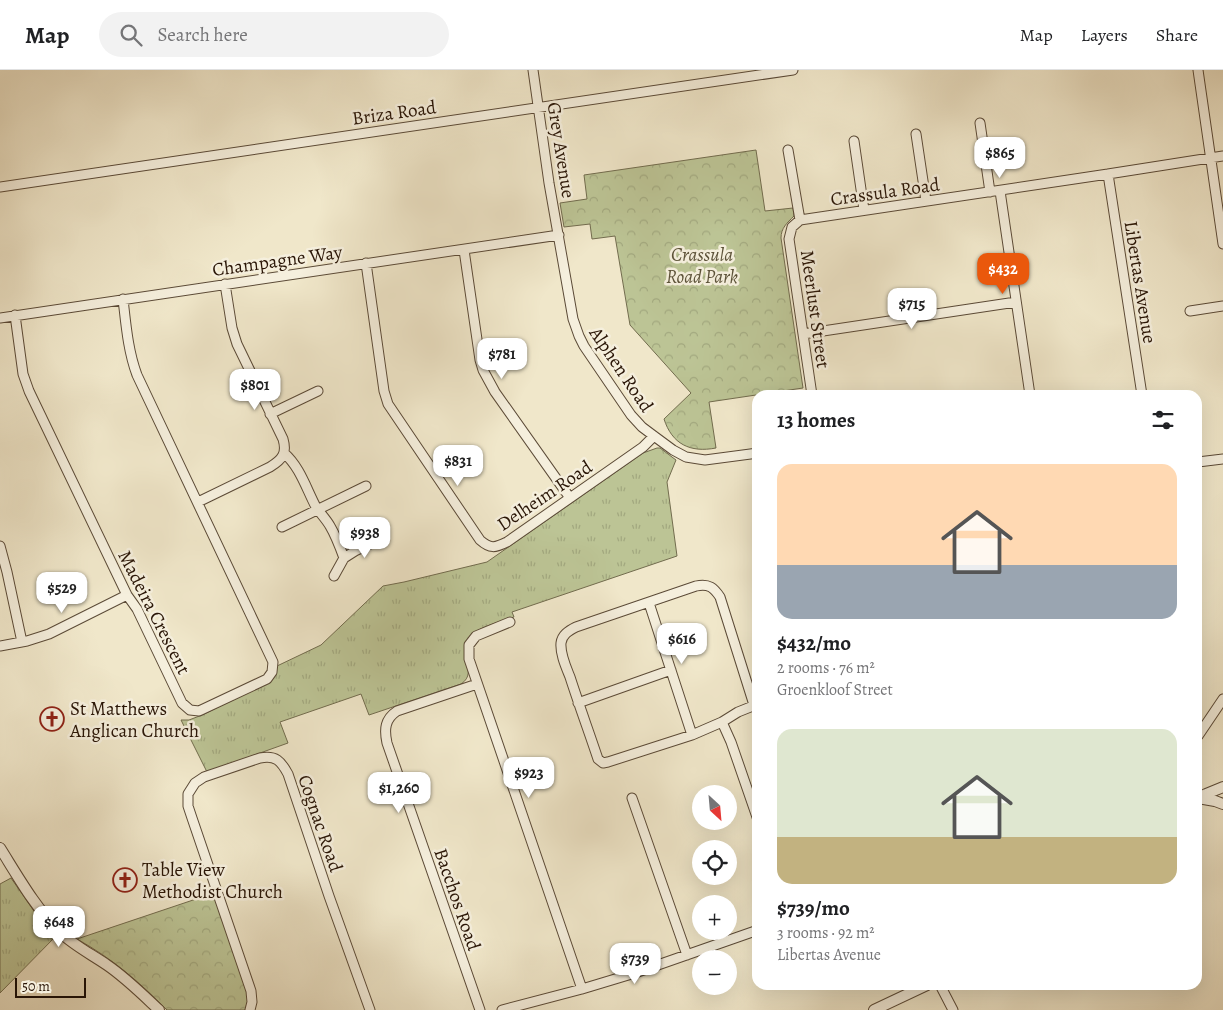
<!DOCTYPE html>
<html lang="en">
<head>
<meta charset="utf-8">
<style>
	body { margin:0; font-family:Alegreya,serif; background:#f2f2f2; color:#202124; height:100vh; display:flex; flex-direction:column; font-size:19px; white-space:nowrap }
	* { box-sizing:border-box; margin:0 }
	p { font-size:16px; color:#757577 }
	.icon { flex:none; width:28px; height:28px; fill:none; stroke:currentColor; stroke-width:2; stroke-linecap:round; stroke-linejoin:round }
	.map { position:relative; flex:1; overflow:hidden }
	.sheet { position:absolute; left:752px; top:320px; width:450px; height:600px; display:flex; flex-direction:column; background:#fff; border-radius:15px; box-shadow:0 5px 20px #0002 }
	.sheet>* { flex:none }
	.needle { width:32px; rotate:154deg }
	.fabs { position:absolute; left:692px; top:715px; display:grid; gap:10px }
	.fabs a { display:grid; place-items:center; width:45px; height:45px; border-radius:50%; background:#fff; box-shadow:0 5px 20px #0002; font-size:25px }
	.scale { position:absolute; left:15px; bottom:12px; width:71px; box-sizing:border-box; padding-left:5px; border:2px solid #291506; border-top:0; font-size:14px; line-height:18px; white-space:nowrap; color:#291506; -webkit-text-stroke:4px #f5efdd; paint-order:stroke }
	.price { position:absolute; translate:-50% -42px; padding:0 11px; border-radius:10px; background:#fff; color:#222; font-size:16px; line-height:32px; filter:drop-shadow(0 1px 2px #0008) }
	.price::after { content:''; position:absolute; left:50%; top:30px; width:15px; height:11px; margin-left:-8px; background:inherit; clip-path:polygon(0 0,100% 0,50% 100%) }
	.price.selected { background:#ea580c; color:#fff }
	ul { padding:0; list-style:none }
	li { display:grid; align-content:center; gap:10px; height:265px; padding:0 25px }
	li span { display:grid; place-items:center; height:155px; border-radius:15px; color:#555 }
	li>.icon { margin-inline-start:auto }
	span .icon { width:90px; height:90px; fill:#fffc; stroke-width:1 }
	li b { font-size:21px }
	h2 { display:flex; justify-content:space-between; align-items:center; height:60px; padding:0 25px; font-size:21px }
	header { display:flex; align-items:center; gap:30px; box-sizing:border-box; height:70px; padding:0 25px; background:#fff; border-bottom:1px solid #e0e0e0 }
	header strong { font-size:24px }
	nav { display:flex; gap:28px; margin-inline-start:auto; font-size:18px }
	.search { width:350px; height:45px; background:#f2f2f2; display:flex; align-items:center; gap:12px; box-sizing:border-box; padding:0 18px; border-radius:28px; color:#757577; font-size:19px }
	.map>svg:first-child { display:block }
</style>
</head>
<body>
<header>
<strong>Map</strong>
<div class="search"><svg class="icon" aria-label="search" viewBox="0 0 24 24"><circle cx="10" cy="10" r="6"/><path d="M15 15l6 6"/></svg>Search here</div>
<nav><a>Map</a><a>Layers</a><a>Share</a></nav>
</header>
<div class="map">
<svg width="1223" height="940" viewBox="0 0 1223 940">
	<defs>
		<pattern id="grass-tufts" width="24" height="20" patternUnits="userSpaceOnUse" patternTransform="scale(1.25)"><rect width="24" height="20" fill="#bcc495"/><path d="M3 7l-1-3M5 7V3M7 7l1-3M15 17l-1-3M17 17v-4M19 17l1-3" fill="none" stroke="#a2a87f"/></pattern>
		<pattern id="forest-crowns" width="20" height="18" patternUnits="userSpaceOnUse" patternTransform="scale(1.25)"><rect width="20" height="18" fill="#bcc495"/><path d="M2 6a3 3 0 1 1 6 0M12 15a3 3 0 1 1 6 0" fill="none" stroke="#a2a87f"/></pattern>
	</defs>
	<rect width="100%" height="100%" fill="#f0e7ca"/>
	<filter id="stains"><feTurbulence type="fractalNoise" baseFrequency=".004" numOctaves="4"/><feColorMatrix values="0 0 0 0 .2 0 0 0 0 .09 0 0 0 0 .02 0 0 0 .5 -.17"/></filter>
	<radialGradient id="worn" r=".72"><stop offset=".6" stop-color="#630" stop-opacity="0"/><stop offset="1" stop-color="#630" stop-opacity=".3"/></radialGradient>
	<path fill="url(#grass-tufts)" stroke="#726c4e" d="M 657,378 L 660,378 L 676,390 L 667,412 L 677,486 L 512,542 L 514,547 C 503,551 482,556 474,563 C 451,581 481,601 461,614 L 369,645 L 361,624 L 280,652 L 288,673 L 207,702 L 181,650 L 189,650 L 202,645 L 266,614 L 274,607 L 277,596 L 321,575 L 383,516 L 404,512 L 487,492 L 643,383 Z
		M 11,808 L 43,854 L 55,867 L 0,923 L 0,814 Z"/>
	<path fill="url(#forest-crowns)" stroke="#726c4e" d="M 756,80 L 765,141 L 793,138 L 794,146 C 787,153 781,158 781,168 L 803,318 L 709,332 L 716,378 C 690,383 672,374 664,349 L 691,323 L 630,255 L 615,166 L 592,169 L 590,154 L 564,157 L 560,133 L 587,129 L 584,105 Z
		M 214,823 L 248,921 L 248,930 L 245,940 L 167,940 C 138,911 113,889 77,869 Z"/>
	<g fill="none" stroke-linecap="round" stroke-linejoin="round">
		<g stroke="#5b4a37" stroke-width="11">
			<path id="minor" d="M 533,0 L 549,113 L 573,249 L 579,266 L 584,276 L 631,345 L 642,357 L 654,366 L 673,380 L 686,387 L 705,390 L 758,383
				M 1198,0 L 1223,174
				M 980,53 L 990,122
				M 916,64 L 926,131
				M 854,71 L 864,140
				M 788,80 L 800,150
				M 1108,104 L 1142,325
				M 0,117 L 793,0
				M 1000,121 L 1030,325
				M 464,180 L 480,290 L 483,300 L 495,322 L 570,428
				M 366,193 L 384,321 L 388,334 L 480,470 C 490,479 495,478 507,472 L 643,377 L 654,366
				M 1190,241 L 1223,236
				M 15,245 L 23,304 L 29,321 L 127,525 L 137,539 L 182,633 L 190,640 L 199,641 L 267,609 L 272,602 L 273,592 L 137,305 C 128,281 126,255 123,229
				M 0,248 L 559,165
				M 803,264 L 1016,232
				M 812,325 L 789,169 L 792,157 L 800,150 L 1108,104 L 1223,86
				M 270,344 L 318,321
				M 284,383 C 300,397 306,418 316,437 C 320,443 326,449 330,456 C 336,466 340,477 344,488 L 334,506
				M 1198,392 L 1223,389
				M 198,432 L 270,397 C 283,389 287,383 283,369 L 237,274 L 232,258 L 225,214
				M 282,457 L 366,416
				M 0,476 L 7,502 L 22,572
				M 344,488 L 355,481 L 376,471
				M 649,533 L 692,665
				M 510,552 L 476,566 L 469,575 L 469,589 L 582,919
				M 0,576 L 27,571 L 49,564 L 127,525
				M 477,614 L 397,641 C 385,649 384,659 387,673 L 480,940
				M 578,633 L 671,600
				M 754,635 L 720,527 C 714,518 709,513 696,516 L 576,557 C 568,561 562,565 561,573 C 560,584 566,597 570,607 C 579,635 589,662 598,689 L 603,693 L 608,692 L 692,665 L 722,652 L 738,642 L 758,634
				M 722,652 L 731,672 L 758,750
				M 1198,666 L 1223,629
				M 632,728 L 687,885
				M 940,915 L 953,940
				M 250,940 L 252,932 L 251,921 L 192,748 L 188,736 L 188,724 L 195,713 L 204,707 L 260,688 C 276,685 281,691 288,704 L 329,826 L 370,940
				M 502,940 L 582,919 L 635,903 L 758,860"/>
		</g>
		<g stroke="#5b4a37" stroke-width="12">
			<path id="tertiary" d="M 1198,728 L 1206,724 L 1223,717
				M 1198,728 L 1215,731 L 1223,734
				M 0,778 C 17,805 36,839 60,862 C 73,875 91,884 107,895 C 126,908 142,924 159,940
				M 874,940 L 927,915"/>
		</g>
		<use href="#minor" stroke="#f5efdd" stroke-width="9"/>
		<use href="#tertiary" stroke="#f5efdd" stroke-width="10"/>
	</g>
	<defs>
		<g id="church-ring" transform="scale(1.25)"><circle r="9.5" fill="#f5efdd" stroke="#8f2418" stroke-width="1.5"/><path d="M-1.2-6h2.4v3.5h3.3v2.4h-3.3V6h-2.4V-.1h-3.3v-2.4h3.3Z" fill="#8f2418"/></g>
	</defs>
	<g fill-rule="evenodd">
		<use href="#church-ring" x="52" y="649"/>
		<use href="#church-ring" x="125" y="810"/>
	</g>
	<g text-anchor="middle" stroke-width="5" stroke-linejoin="round" paint-order="stroke">
		<g font-size="19" fill="#291506" stroke="#f5efdd">
			<text transform="translate(394 42) rotate(-8)" y="7">Briza Road</text>
			<text transform="translate(562 80) rotate(81)" y="7">Grey Avenue</text>
			<text transform="translate(885 121) rotate(-8)" y="7">Crassula Road</text>
			<text transform="translate(277 190) rotate(-8)" y="7">Champagne Way</text>
			<text transform="translate(1141 212) rotate(81)" y="7">Libertas Avenue</text>
			<text transform="translate(816 239) rotate(82)" y="7">Meerlust Street</text>
			<text transform="translate(622 299) rotate(56)" y="7">Alphen Road</text>
			<text transform="translate(544 425) rotate(-34)" y="7">Delheim Road</text>
			<text transform="translate(155 542) rotate(63)" y="7">Madeira Crescent</text>
			<text transform="translate(321 753) rotate(71)" y="7">Cognac Road</text>
			<text transform="translate(458 829) rotate(71)" y="7">Bacchos Road</text>
		</g>
		<g font-size="19" font-style="italic" fill="#5c5238" stroke="#f5efdd">
			<text x="702" y="191">Crassula<tspan x="702" dy="22">Road Park</tspan></text>
		</g>
		<g font-size="19" fill="#291506" stroke="#f5efdd" text-anchor="start">
			<text x="70" y="645">St Matthews<tspan x="70" dy="22">Anglican Church</tspan></text>
			<text x="142" y="806">Table View<tspan x="142" dy="22">Methodist Church</tspan></text>
		</g>
	</g>
	<rect width="100%" height="100%" filter="url(#stains)"/>
	<rect width="100%" height="100%" fill="url(#worn)"/>
</svg>
<div class="fabs">
<a><svg class="needle" viewBox="-14 -14 28 28"><path d="M0-13l5 13h-10z" fill="#e53935"/><path d="M0 13l5-13h-10z" fill="#757577"/></svg></a>
<a><svg class="icon" aria-label="locate" viewBox="0 0 24 24"><circle cx="12" cy="12" r="6"/><path d="M12 2v4M12 18v4M2 12h4M18 12h4"/></svg></a>
<a>+</a>
<a>−</a>
</div>
<div class="scale">50 m</div>
<b class="price" style="left:1000px;top:109px">$865</b>
<b class="price selected" style="left:1003px;top:225px">$432</b>
<b class="price" style="left:912px;top:260px">$715</b>
<b class="price" style="left:502px;top:310px">$781</b>
<b class="price" style="left:255px;top:341px">$801</b>
<b class="price" style="left:458px;top:417px">$831</b>
<b class="price" style="left:365px;top:489px">$938</b>
<b class="price" style="left:62px;top:544px">$529</b>
<b class="price" style="left:682px;top:595px">$616</b>
<b class="price" style="left:529px;top:729px">$923</b>
<b class="price" style="left:399px;top:744px">$1,260</b>
<b class="price" style="left:59px;top:878px">$648</b>
<b class="price" style="left:635px;top:915px">$739</b>
<section class="sheet">
<h2>13 homes<svg class="icon" aria-label="filters" viewBox="0 0 24 24"><path d="M4 7h16M4 17h16"/><circle cx="9" cy="7" r="2"/><circle cx="15" cy="17" r="2"/></svg></h2>
<ul>
<li><span style="background:linear-gradient(#ffd9b3 65%,#9aa5b1 0)"><svg class="icon" aria-label="home" viewBox="0 0 24 24"><path d="M3 11l9-7 9 7M6 9v11h12V9"/></svg></span><div><b>$432/mo</b><p>2 rooms · 76 m²</p><p>Groenkloof Street</p></div></li>
<li><span style="background:linear-gradient(#dfe7d0 70%,#c2b280 0)"><svg class="icon" aria-label="home" viewBox="0 0 24 24"><path d="M3 11l9-7 9 7M6 9v11h12V9"/></svg></span><div><b>$739/mo</b><p>3 rooms · 92 m²</p><p>Libertas Avenue</p></div></li>
</ul>
</section>
</div>
</body>
</html>
